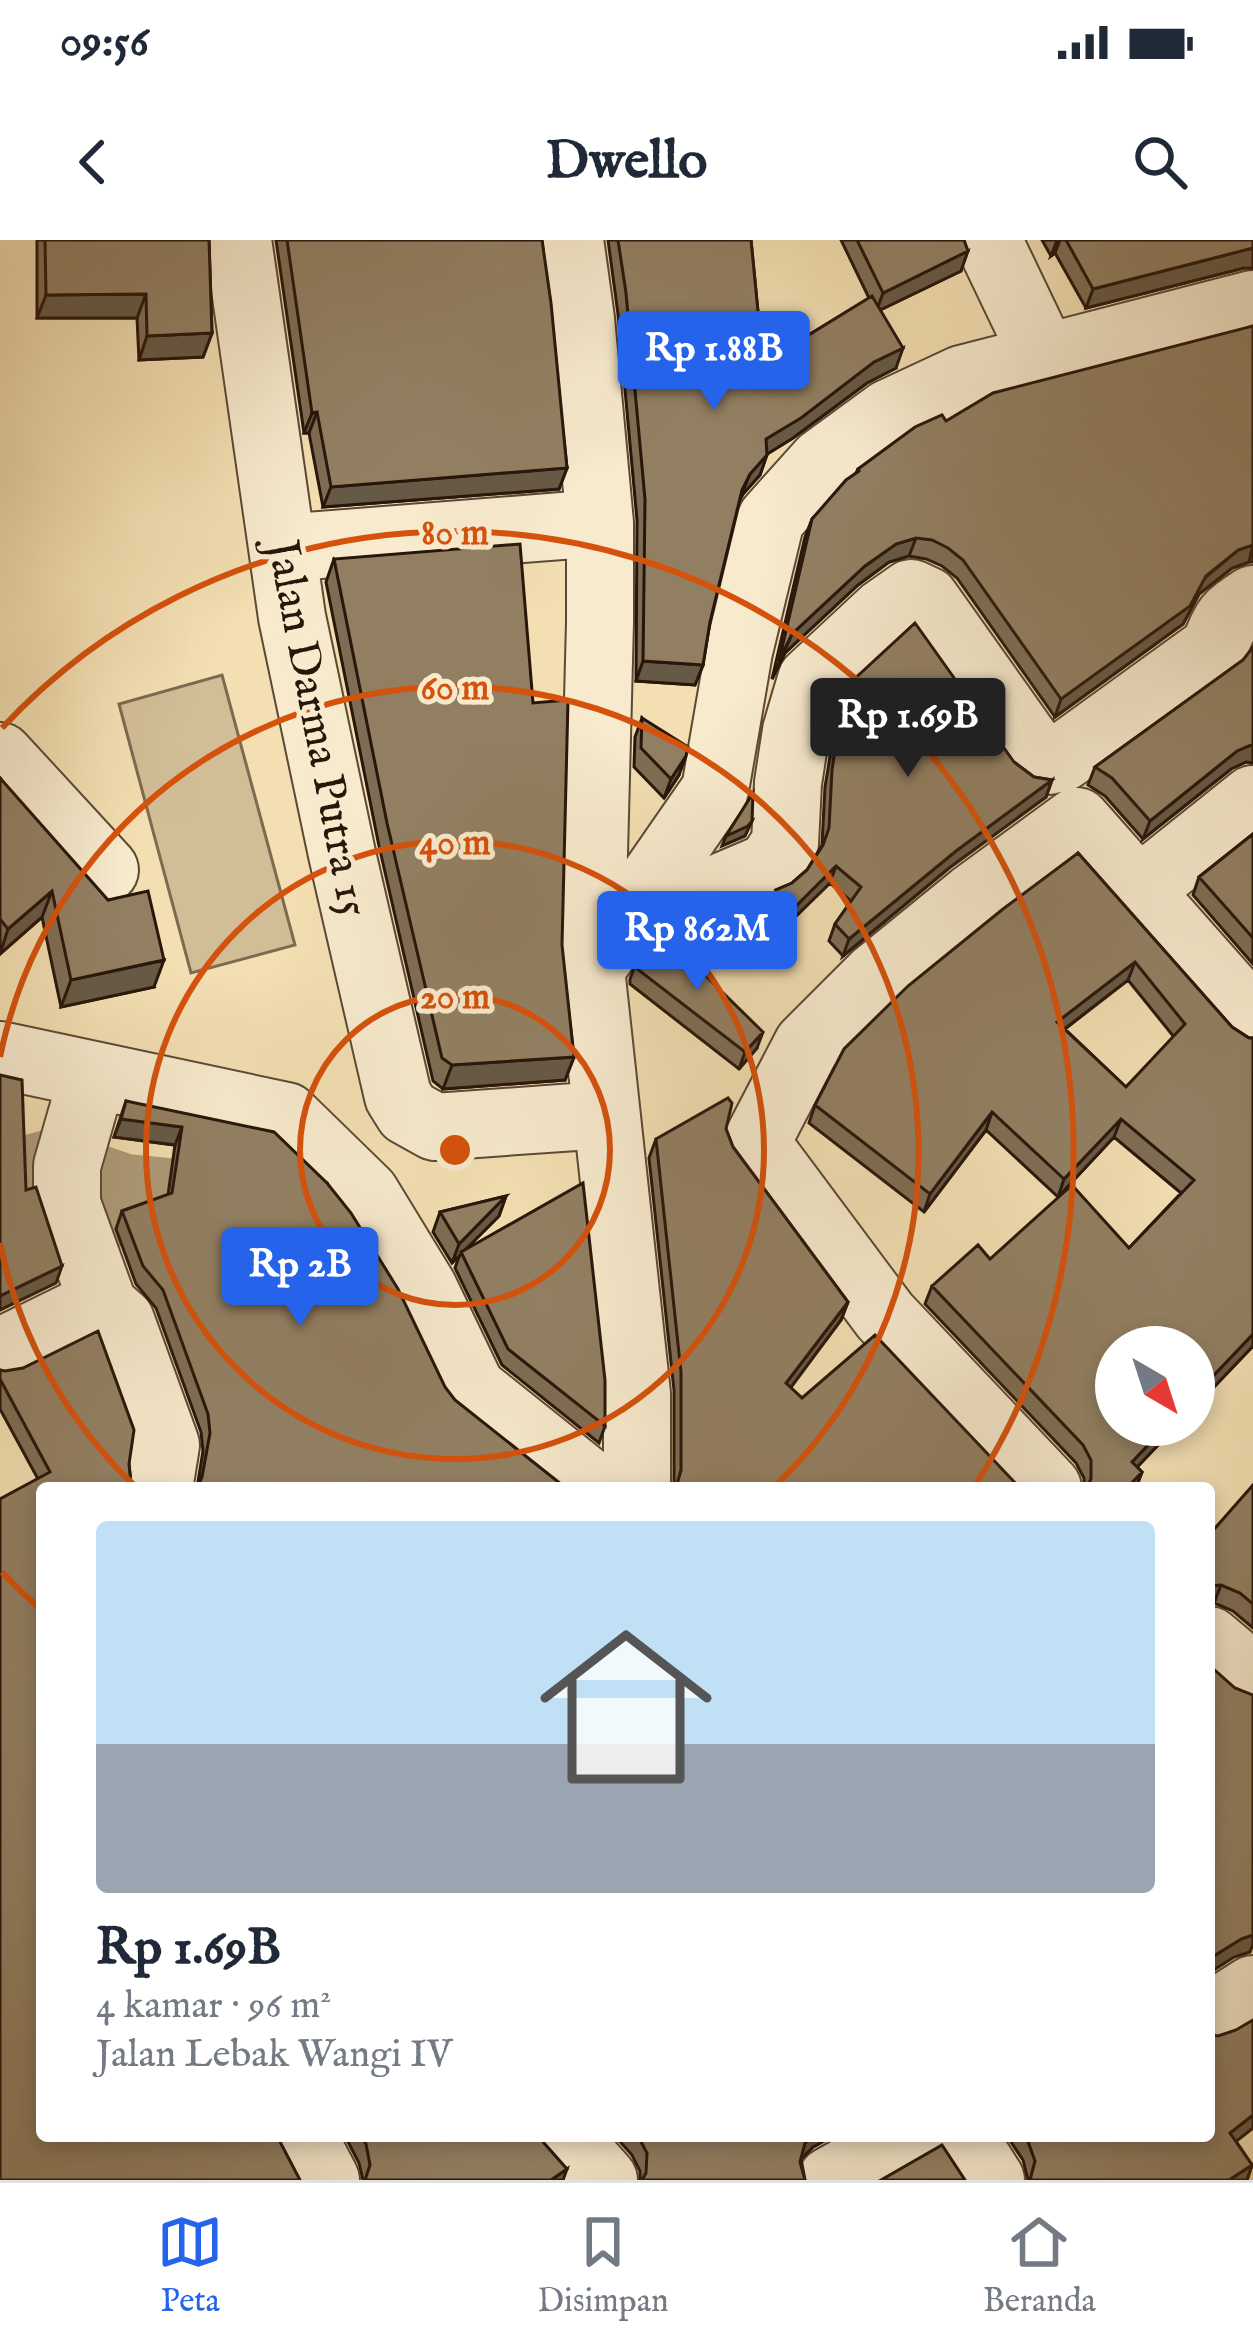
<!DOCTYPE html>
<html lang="id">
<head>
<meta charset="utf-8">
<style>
	body { margin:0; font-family:"IM FELL English",serif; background:#f6f6f7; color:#1f2937; height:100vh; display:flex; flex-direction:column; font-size:45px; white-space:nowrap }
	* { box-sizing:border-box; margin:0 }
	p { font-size:39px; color:#747a83 }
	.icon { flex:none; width:66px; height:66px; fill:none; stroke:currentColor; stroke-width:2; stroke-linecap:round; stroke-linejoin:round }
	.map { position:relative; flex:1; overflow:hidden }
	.sheet { position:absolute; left:36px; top:1242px; width:1179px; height:660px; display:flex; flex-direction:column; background:#fff; border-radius:12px; box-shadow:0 6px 18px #0003 }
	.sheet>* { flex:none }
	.needle { width:78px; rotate:141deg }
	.controls { position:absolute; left:1095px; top:1086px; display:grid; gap:24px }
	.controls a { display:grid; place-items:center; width:120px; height:120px; border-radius:50%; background:#fff; box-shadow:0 6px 18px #0003; font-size:60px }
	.price { position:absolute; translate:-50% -102px; padding:0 27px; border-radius:12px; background:#2563eb; color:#fff; font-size:39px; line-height:78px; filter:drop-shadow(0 3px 6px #0008) }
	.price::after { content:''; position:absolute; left:50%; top:72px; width:36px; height:27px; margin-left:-18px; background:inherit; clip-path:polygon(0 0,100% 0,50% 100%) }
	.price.selected { background:#222; color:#fff }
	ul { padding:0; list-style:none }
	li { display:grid; align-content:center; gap:24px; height:636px; padding:0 60px }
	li+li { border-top:3px solid #e0e1e3 }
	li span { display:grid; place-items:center; height:372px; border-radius:12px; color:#555 }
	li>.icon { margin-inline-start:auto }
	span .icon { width:216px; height:216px; fill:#fffc; stroke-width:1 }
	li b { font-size:51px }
	.status { display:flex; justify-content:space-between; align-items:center; height:84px; padding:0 60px; background:#fff; direction:ltr }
	.status svg { height:33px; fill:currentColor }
	header { display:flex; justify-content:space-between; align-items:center; height:156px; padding:0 60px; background:#fff; font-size:54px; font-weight:800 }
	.tab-bar { display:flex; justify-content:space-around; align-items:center; height:168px; border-top:3px solid #e0e1e3; background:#fff; font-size:33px; color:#747a83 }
	.tab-bar a { display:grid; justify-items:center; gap:6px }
	.tab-bar .selected { color:#2563eb }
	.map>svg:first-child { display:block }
</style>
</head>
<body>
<div class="status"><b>09:56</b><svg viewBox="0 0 49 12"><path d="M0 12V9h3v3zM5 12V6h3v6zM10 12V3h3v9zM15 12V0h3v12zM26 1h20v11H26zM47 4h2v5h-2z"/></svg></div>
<header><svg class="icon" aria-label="back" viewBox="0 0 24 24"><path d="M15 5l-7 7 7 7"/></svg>Dwello<svg class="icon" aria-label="search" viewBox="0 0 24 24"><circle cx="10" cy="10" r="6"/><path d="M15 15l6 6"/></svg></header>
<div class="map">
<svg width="1253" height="1940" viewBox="0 0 1253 1940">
	<rect width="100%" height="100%" fill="#f3dfb2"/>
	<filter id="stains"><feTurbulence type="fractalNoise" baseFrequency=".00167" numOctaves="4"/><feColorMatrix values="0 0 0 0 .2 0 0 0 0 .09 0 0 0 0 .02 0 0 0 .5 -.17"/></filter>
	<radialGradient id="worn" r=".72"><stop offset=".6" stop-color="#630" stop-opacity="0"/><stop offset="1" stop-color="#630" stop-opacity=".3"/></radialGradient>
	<path fill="#d1bd96" stroke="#7d6a50" stroke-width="3" d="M 222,435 L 295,705 L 191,733 L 119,464 Z"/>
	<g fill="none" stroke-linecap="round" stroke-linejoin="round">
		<path stroke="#ae9b79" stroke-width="93" d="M 0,950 L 52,936 L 121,960 L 192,967 L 207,980 L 235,1032 L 258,1123 L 261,1248"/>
		<g stroke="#5c4835" stroke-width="70">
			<path id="minor" d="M 238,0 L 292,377 L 342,614 L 398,856 L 408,872 L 435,887 L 575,877
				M 570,0 L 581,79 L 600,283 L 600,382 L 591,729 L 637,1154 L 637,1248
				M 988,0 L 1044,117
				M 282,308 L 600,283
				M 0,516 L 105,630
				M 1138,651 L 1253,559
				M 622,684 L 695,658 L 770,626 L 785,603 L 788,543 L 796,491 L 811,440 L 884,372 L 911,353 L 926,360 L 1038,518 L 1048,521 L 1062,518 L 1214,408 C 1226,378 1225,378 1253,359
				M 591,729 L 715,550 L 739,411 L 771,279 L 822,222 L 889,173 L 962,139 L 1253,64
				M 0,815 L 286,876 L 366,954 L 424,1049 L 472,1149 L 596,1248
				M 93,835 L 67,926 L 67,964 L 104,1066
				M 0,1112 L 84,1071 L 104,1066 L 121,1081 L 166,1205 L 159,1248
				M 1048,1248 L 885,1076 L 756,903 L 807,805 L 876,736 L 973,657 L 1077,581 L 1253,780
				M 1209,1400 L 1253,1437
				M 1209,1777 L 1253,1749
				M 303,1896 L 326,1940
				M 565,1896 L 604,1940
				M 963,1896 L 991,1940
				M 831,1940 L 911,1896"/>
		</g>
		<use href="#minor" stroke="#f7eacd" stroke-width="66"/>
	</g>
	<path fill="#7e6d54" stroke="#29160b" stroke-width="3" fill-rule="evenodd" d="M 37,0 L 209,0 L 212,93 L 203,117 L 139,120 L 137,78 L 37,78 Z
		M 276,0 L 542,0 L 567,228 L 559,249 L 323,267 L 309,193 L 304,193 Z
		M 608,0 L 751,0 L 763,123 L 869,58 L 841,0 L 964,0 L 961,31 L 880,70 L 896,128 L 867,143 L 793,198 L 767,214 L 760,235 L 743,254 L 739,261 L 710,382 L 703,425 L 695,445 L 636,441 L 637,280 L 618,74 Z
		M 1042,0 L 1253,0 L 1253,28 L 1244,28 L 1086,68 L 1055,13 L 1051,16 Z
		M 1253,86 L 1253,322 L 1249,322 L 1232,328 L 1199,354 L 1183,384 L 1055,477 L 957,338 L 942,326 L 926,319 L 909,316 L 889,322 L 858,345 L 785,413 L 772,439 L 805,297 L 812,279 L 856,233 L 858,229 L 946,181 Z
		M 334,319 L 533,463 L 574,817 L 565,840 L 443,849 L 433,841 L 379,606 L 326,342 Z
		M 1243,420 L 1246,522 L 1231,529 L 1143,599 L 1105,556 L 1088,545 L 1095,527 Z
		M 850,443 L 1014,522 L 1034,537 L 1052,540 L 1046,557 L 949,628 L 843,716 L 829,701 L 835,684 L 851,661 L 830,643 L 787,685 L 769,667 L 776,650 L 792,643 L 807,630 L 822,605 L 825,547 L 833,499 Z
		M 642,478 L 679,535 L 664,558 L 634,527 L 635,497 Z
		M 0,538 L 154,747 L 61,767 L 42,677 L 0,714 Z
		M 1253,594 L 1253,724 L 1193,655 L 1199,637 Z
		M 1078,613 L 1232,787 L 1249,798 L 1253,798 L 1253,1106 L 1137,1227 L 1142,1232 L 1136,1248 L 1084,1248 L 1084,1238 L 1076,1223 L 925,1064 L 932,1046 L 990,1019 L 1129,1008 L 1181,953 L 1114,897 L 1058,957 L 986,890 L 924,972 L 809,883 L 815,865 ZM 1128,740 L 1174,797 L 1126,847 L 1065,789 Z
		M 636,723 L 757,808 L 739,829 L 630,744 L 630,739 Z
		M 126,861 L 327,943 L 197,1248 L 203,1211 L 201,1192 L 156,1068 L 136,1044 L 116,989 L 122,971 L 168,955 L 175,905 L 114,897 Z
		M 726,889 L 733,907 L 848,1062 L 841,1080 L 790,1147 L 802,1158 L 1020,1248 L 674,1248 L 674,1150 L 649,918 L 656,899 Z
		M 506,956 L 499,976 L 465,1010 L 605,1186 L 599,1203 L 502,1125 L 455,1028 L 460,1014 L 452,1023 L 433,992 L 440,972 Z
		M 0,1130 L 129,1224 L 131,1244 L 0,1940 L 38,1239 L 0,1169 Z
		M 1253,1245 L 1253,1388 L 1233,1371 L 1214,1363 Z
		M 345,1896 L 540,1896 L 563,1940 L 363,1940 L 359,1923 Z
		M 615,1896 L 833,1896 L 813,1907 L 801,1919 L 805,1940 L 640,1940 L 640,1931 L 632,1915 Z
		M 1007,1896 L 1209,1896 L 1236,1901 L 1252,1925 L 1247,1940 L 1028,1940 L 1023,1920 Z"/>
	<path fill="#665945" stroke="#29160b" stroke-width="3" d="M 1057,0 L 1060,0 L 1055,13 L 1051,16 Z
		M 1253,8 L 1253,28 L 1244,28 L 1086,68 L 1093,49 Z
		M 968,11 L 961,31 L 876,72 L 883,53 Z
		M 146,54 L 137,78 L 37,78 L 46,55 Z
		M 212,93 L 203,117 L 139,120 L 147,96 Z
		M 903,108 L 896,128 L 867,143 L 793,198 L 759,219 L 766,199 L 874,122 Z
		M 317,172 L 309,193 L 304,193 L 312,173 Z
		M 767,215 L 760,235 L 743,254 L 735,270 L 750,234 Z
		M 567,228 L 559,249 L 323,267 L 331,247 Z
		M 916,298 L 909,316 L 889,322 L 858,345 L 785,413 L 772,439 L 792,394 L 865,326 L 896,304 Z
		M 1253,305 L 1249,322 L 1232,328 L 1199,354 L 1183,384 L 1055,477 L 1061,459 L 1238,310 Z
		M 643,421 L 703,425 L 695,445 L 636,441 Z
		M 1253,504 L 1253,523 L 1246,522 L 1231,529 L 1143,599 L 1150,581 L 1237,511 Z
		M 686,516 L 679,535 L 664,558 L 671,539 Z
		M 1052,540 L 1046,557 L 949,628 L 843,716 L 849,699 L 956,611 Z
		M 752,581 L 745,596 L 722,606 L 726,596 Z
		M 836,626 L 830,643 L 787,685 L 794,668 Z
		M 52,651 L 42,677 L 0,714 L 8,689 Z
		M 164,720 L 154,747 L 61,767 L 71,740 Z
		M 1135,722 L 1128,740 L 1050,800 L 1057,782 Z
		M 763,792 L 757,808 L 739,829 L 745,812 Z
		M 574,817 L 565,840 L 443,849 L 452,825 Z
		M 992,872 L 986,890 L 924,972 L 930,954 Z
		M 121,879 L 182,887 L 175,905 L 114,897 Z
		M 1121,879 L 1114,897 L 1058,957 L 1064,939 Z
		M 506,956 L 499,976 L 452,1023 L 459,1004 Z
		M 62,1026 L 56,1043 L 0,1070 L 0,1056 Z
		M 848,1062 L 841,1080 L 780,1162 L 786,1143 Z
		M 1253,1094 L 1253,1106 L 1194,1168 L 1194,1156 Z
		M 1167,1185 L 1177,1185 L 1125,1240 L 1132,1222 Z
		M 1142,1232 L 1136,1248 L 1127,1248 Z
		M 1221,1345 L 1214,1363 L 1209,1363 L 1209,1346 Z
		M 1253,1695 L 1253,1704 L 1250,1712 L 1234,1717 L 1209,1733 L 1209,1719 L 1241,1699 Z
		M 1253,1875 L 1253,1888 L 1224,1911 L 1230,1893 Z
		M 813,1896 L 833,1896 L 813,1907 L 798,1922 L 805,1903 Z
		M 1252,1925 L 1247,1940 L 1229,1940 Z
		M 567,1929 L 563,1940 L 551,1940 Z"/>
	<path fill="#927f62" stroke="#29160b" stroke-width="3" fill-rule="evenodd" d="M 45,0 L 209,0 L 212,93 L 147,96 L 146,54 L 46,55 Z
		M 287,0 L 542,0 L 551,63 L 567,228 L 331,247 L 317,172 L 312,173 Z
		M 618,0 L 751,0 L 763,123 L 872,56 L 903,108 L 874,122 L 801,178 L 766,199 L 767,215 L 750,234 L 742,250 L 710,382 L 703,425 L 643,421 L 645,259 L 626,53 Z
		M 857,0 L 964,0 L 968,11 L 883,53 Z
		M 1066,0 L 1253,0 L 1253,8 L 1093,49 Z
		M 1253,86 L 1253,305 L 1238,310 L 1206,336 L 1190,366 L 1061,459 L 963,320 L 948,308 L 932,300 L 916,298 L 896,304 L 865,326 L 792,394 L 779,421 L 812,279 L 846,240 L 859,231 L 858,229 L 915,187 L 942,175 L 946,181 L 993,153 Z
		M 520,304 L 533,463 L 568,460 L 562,705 L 574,817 L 452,825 L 442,818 L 387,583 L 334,319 Z
		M 915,383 L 1014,522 L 1034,537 L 1052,540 L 956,611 L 849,699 L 835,684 L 861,647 L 836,626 L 794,668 L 776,650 L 792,643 L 807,630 L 823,605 L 829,588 L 832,530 L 839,482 L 850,443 Z
		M 1253,407 L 1253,504 L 1237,511 L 1150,581 L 1112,538 L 1095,527 L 1243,420 Z
		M 642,478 L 688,507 L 686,516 L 671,539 L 641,508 Z
		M 0,538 L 108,660 L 148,651 L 164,720 L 71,740 L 52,651 L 8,689 L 0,679 Z
		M 753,553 L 752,581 L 748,586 L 726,596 Z
		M 1253,594 L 1253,698 L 1199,637 Z
		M 1078,613 L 1232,787 L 1249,798 L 1253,798 L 1253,1094 L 1194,1156 L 1194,1107 L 1116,1107 L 1116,1185 L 1167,1185 L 1132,1222 L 1142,1232 L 1127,1248 L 1086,1248 L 1091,1239 L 1091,1220 L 1083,1205 L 932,1046 L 978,1005 L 990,1019 L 1072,945 L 1129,1008 L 1194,940 L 1121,879 L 1064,939 L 992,872 L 930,954 L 815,865 L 844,809 L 908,746 L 1003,669 ZM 1135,722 L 1185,784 L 1126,847 L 1057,782 Z
		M 664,695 L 763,792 L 745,812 L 636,728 L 636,723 Z
		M 0,835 L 22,840 L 26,950 L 36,947 L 62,1026 L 0,1056 Z
		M 728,858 L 732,863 L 726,889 L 733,907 L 848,1062 L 786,1143 L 802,1158 L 875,1095 L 1020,1248 L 676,1248 L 681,1230 L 681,1132 L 656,899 Z
		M 126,861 L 274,892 L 327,943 L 351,973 L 398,1049 L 445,1147 L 455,1160 L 566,1248 L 197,1248 L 202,1237 L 210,1193 L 208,1174 L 163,1050 L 143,1026 L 122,971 L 172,953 L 182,887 L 121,879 Z
		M 583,943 L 605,1140 L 605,1186 L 508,1109 L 461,1012 Z
		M 506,956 L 459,1004 L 440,972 Z
		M 98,1091 L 134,1190 L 129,1224 L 131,1244 L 134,1248 L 42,1248 L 42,1896 L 277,1896 L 300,1940 L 0,1940 L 0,1259 L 50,1232 L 0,1139 L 0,1130 L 5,1131 L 23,1128 Z
		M 1253,1245 L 1253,1364 L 1240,1353 L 1221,1345 L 1209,1346 L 1209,1295 Z
		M 1209,1425 L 1235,1448 L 1253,1455 L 1253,1695 L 1241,1699 L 1209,1719 Z
		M 1253,1780 L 1253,1875 L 1230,1893 L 1252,1925 L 1229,1940 L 1030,1940 L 1035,1921 L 1026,1896 L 1209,1896 L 1209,1794 L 1218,1796 L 1236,1790 Z
		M 361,1896 L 540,1896 L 544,1903 L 567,1929 L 551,1940 L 365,1940 L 370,1925 L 366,1904 Z
		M 638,1896 L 813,1896 L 805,1903 L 800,1922 L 805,1940 L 642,1940 L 646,1933 L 647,1913 Z
		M 942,1905 L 965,1940 L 881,1940 Z"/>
	<g fill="none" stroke="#d5520c" stroke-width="6">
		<circle cx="455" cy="910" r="155"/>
		<circle cx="455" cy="910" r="309"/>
		<path d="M136 1247A464 464 0 0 1 0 1003M0 817A464 464 0 1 1 774 1247"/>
		<path d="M41 1370A619 619 0 0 1 2 1332M2 488A619 619 0 0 1 974 1247"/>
	</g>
	<g text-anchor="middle" stroke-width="10" stroke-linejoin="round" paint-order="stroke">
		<g font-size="45" fill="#29160b" stroke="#f7eacd">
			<text transform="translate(320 488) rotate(79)" y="16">Jalan Darma Putra 15</text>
		</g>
	</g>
	<circle cx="455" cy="910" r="18" fill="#d5520c" stroke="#f7eacd" stroke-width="6"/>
	<g font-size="36" text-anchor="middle" font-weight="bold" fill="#d5520c" stroke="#f7eacd" stroke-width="10" stroke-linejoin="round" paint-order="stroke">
		<text x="455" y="304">80 m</text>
		<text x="455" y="459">60 m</text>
		<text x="455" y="614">40 m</text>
		<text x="455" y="768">20 m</text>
	</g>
	<rect width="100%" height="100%" filter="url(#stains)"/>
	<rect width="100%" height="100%" fill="url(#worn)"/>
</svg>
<div class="controls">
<a><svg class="needle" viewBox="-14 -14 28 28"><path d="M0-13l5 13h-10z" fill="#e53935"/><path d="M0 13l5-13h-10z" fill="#747a83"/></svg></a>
</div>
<b class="price" style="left:714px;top:173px">Rp 1.88B</b>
<b class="price selected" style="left:908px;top:540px">Rp 1.69B</b>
<b class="price" style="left:697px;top:753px">Rp 862M</b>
<b class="price" style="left:300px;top:1089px">Rp 2B</b>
<section class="sheet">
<ul>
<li><span style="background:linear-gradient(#bfe0f5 60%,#9aa5b1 0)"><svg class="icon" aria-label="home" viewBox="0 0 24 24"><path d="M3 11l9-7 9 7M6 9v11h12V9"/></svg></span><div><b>Rp 1.69B</b><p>4 kamar · 96 m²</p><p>Jalan Lebak Wangi IV</p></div></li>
</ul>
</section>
</div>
<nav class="tab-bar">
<a class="selected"><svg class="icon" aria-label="map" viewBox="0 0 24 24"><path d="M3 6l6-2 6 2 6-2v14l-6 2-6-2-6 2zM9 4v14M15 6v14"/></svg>Peta</a>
<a><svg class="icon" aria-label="saved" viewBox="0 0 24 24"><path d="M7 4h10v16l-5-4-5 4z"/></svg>Disimpan</a>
<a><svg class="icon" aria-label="home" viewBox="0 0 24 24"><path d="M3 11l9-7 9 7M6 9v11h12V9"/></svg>Beranda</a>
</nav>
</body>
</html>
